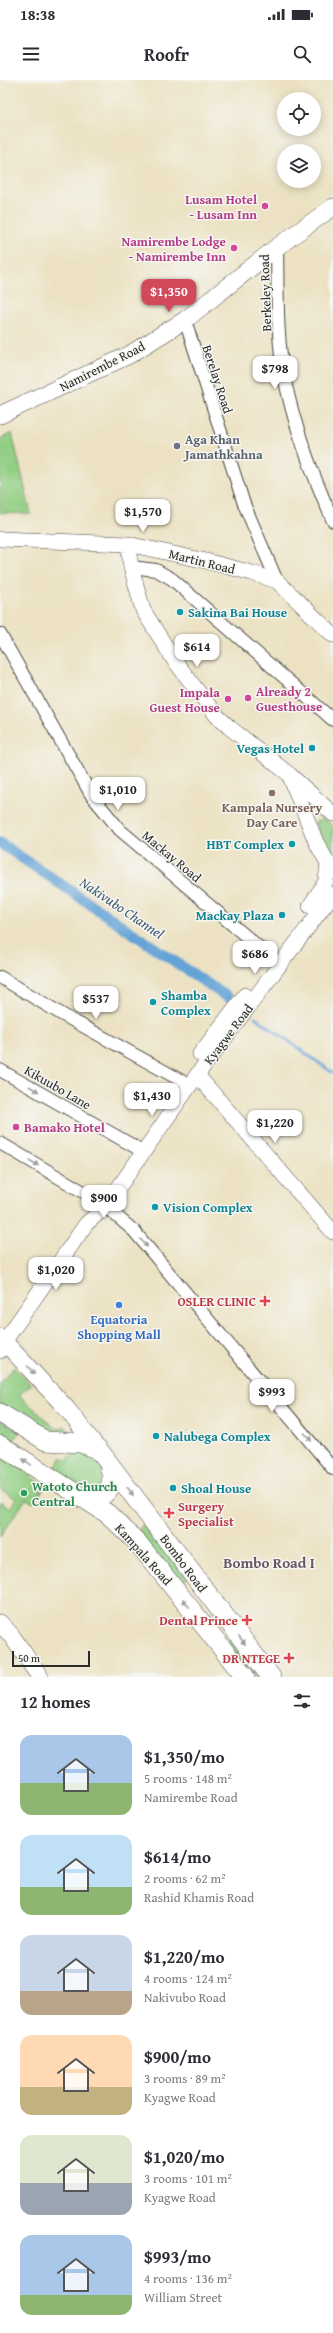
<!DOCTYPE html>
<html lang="en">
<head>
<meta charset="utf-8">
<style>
	body { margin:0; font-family:"Gentium Book Plus",serif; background:#f7f7f7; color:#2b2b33; height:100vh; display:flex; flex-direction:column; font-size:15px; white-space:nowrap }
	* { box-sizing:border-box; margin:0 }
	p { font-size:13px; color:#7c7c81 }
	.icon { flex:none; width:22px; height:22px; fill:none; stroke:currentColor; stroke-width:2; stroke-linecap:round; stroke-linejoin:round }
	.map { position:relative; height:1597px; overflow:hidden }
	.sheet { display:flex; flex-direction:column; background:#fff; flex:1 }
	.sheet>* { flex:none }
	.buttons { position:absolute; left:277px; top:12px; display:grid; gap:8px }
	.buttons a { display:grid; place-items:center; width:44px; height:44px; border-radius:50%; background:#fff; box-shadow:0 2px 10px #0003; font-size:20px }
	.scale { position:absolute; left:12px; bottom:10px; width:78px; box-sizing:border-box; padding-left:4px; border:2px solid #2b2b2b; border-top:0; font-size:11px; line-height:14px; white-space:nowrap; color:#2b2b2b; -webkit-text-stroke:3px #f6f6f2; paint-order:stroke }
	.price { position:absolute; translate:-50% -34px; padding:0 9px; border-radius:8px; background:#fff; color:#222; font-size:13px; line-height:26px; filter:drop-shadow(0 1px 2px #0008) }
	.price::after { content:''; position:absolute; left:50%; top:24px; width:12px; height:9px; margin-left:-6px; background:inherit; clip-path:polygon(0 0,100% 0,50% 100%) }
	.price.selected { background:#d1495b; color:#fff }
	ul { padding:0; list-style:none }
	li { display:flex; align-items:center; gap:12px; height:100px; padding:0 20px }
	li span { display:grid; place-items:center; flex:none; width:112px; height:80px; border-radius:12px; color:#555 }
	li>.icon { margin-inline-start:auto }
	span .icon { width:48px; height:48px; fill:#fffc; stroke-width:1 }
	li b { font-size:17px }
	h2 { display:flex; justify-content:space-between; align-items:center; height:48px; padding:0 20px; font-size:17px }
	.status { display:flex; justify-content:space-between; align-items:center; height:28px; padding:0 20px; background:#fff; direction:ltr }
	.status svg { height:11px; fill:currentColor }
	header { display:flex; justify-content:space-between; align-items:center; height:52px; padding:0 20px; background:#fff; font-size:18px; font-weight:700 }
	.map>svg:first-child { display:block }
</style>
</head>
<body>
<div class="status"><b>18:38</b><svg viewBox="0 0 49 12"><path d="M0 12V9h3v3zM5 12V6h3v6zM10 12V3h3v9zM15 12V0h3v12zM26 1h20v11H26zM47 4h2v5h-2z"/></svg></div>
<header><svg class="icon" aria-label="menu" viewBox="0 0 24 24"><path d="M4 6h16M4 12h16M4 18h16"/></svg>Roofr<svg class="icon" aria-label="search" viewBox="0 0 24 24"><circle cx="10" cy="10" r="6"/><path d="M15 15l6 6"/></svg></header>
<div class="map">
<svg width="333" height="1597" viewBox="0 0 333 1597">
	<rect width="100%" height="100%" fill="#f6f6f2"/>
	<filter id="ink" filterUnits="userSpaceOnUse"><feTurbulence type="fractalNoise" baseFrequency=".025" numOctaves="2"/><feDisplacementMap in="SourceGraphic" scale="8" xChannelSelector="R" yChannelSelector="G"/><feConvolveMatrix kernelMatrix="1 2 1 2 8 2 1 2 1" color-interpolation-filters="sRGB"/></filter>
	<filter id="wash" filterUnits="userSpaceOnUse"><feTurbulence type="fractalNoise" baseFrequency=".012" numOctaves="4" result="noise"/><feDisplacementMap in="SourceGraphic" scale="16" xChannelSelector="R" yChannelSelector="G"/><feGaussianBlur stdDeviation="0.9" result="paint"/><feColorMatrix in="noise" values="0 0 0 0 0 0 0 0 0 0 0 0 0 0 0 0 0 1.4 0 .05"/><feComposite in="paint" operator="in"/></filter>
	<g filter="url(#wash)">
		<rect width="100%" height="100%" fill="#ece2c3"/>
		<path fill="#92ce83" stroke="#5e7c57" d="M 12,353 L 31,434 L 0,433 L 0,359 Z
			M 321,739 L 327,741 L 333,746 L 333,783 L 315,743 Z
			M 14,1287 L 31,1305 L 19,1315 L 56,1349 L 65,1346 L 71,1354 L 56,1356 L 0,1324 L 0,1303 Z
			M 0,1340 L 19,1352 L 12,1364 L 0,1356 Z
			M 85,1366 L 105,1392 L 105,1401 L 94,1413 L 52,1392 L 62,1377 L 66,1380 Z
			M 0,1375 L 33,1393 L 31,1397 L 45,1407 L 33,1423 L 26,1419 L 0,1457 L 0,1421 L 10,1428 L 16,1419 L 0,1408 Z
			M 142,1445 L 148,1446 L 188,1498 L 179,1506 L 137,1453 Z
			M 236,1558 L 260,1597 L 254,1597 L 226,1564 Z"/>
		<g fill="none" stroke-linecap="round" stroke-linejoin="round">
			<path stroke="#63a3d6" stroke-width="3" d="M 255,937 L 333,993"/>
			<path stroke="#63a3d6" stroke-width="11" d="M 0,763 L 227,917"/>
		</g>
	</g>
	<g filter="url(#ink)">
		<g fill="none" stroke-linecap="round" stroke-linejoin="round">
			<g stroke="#484642" stroke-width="14">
				<path id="minor" d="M 277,167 C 278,211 276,257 285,300 C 294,347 314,398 333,441
					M 185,240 L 244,424 L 277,501
					M 131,487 L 156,490 L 172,499 L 333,640
					M 0,554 L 92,716 L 120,750 L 279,884
					M 0,897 L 63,935 L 182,1001
					M 0,990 L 144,1072
					M 0,1063 L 99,1121 L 134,1151 L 333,1389"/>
			</g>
			<g stroke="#484642" stroke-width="16">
				<path id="tertiary" d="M 0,459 L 128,464 L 206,481 L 252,493 L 277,501 L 333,555
					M 128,464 L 131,487 L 143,530 L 174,580 L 216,635 L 229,647 L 290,695 L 333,734
					M 291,699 L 316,762 L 333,792
					M 310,826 L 326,801 L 328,783
					M 200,974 L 245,915
					M 197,995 L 333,1152
					M 0,1271 L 4,1262 L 86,1144 L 105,1127 L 197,995 L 333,814"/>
			</g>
			<g stroke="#484642" stroke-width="18">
				<path id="secondary" d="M 0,335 L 129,275 L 185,240 L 277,167 L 333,127
					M 0,1257 L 67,1329 L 98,1369
					M 0,1543 L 11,1555 L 40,1597"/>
			</g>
			<g stroke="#484642" stroke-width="20">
				<path id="primary" d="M 0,1333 L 46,1361 L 80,1363 L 98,1369 L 271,1597
					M 0,1365 L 108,1434 L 137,1462 L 245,1597
					M 81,1418 C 107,1421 116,1408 109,1384"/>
			</g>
			<use href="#minor" stroke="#fff" stroke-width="12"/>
			<use href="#tertiary" stroke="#fff" stroke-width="15"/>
			<use href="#secondary" stroke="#fff" stroke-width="17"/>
			<use href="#primary" stroke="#fff" stroke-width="19"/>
		</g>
		<defs><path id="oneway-solid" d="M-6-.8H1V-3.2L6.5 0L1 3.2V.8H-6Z"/></defs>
		<g fill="#a0a0a0">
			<use href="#oneway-solid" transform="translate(34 1009) rotate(30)"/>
			<use href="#oneway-solid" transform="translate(34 1083) rotate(31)"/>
			<use href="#oneway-solid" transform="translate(144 1163) rotate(49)"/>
			<use href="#oneway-solid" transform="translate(31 1290) rotate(48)"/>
			<use href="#oneway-solid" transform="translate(308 1357) rotate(50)"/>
			<use href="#oneway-solid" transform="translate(27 1382) rotate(-146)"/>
			<use href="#oneway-solid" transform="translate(130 1411) rotate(53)"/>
			<use href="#oneway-solid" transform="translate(186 1523) rotate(-128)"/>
			<use href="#oneway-solid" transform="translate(242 1560) rotate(53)"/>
		</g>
	</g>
	<g fill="#d1479c" stroke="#f6f6f2" stroke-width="1.5">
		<circle cx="265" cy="126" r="4"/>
		<circle cx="234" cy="168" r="4"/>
		<circle cx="248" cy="618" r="4"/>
		<circle cx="228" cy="619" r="4"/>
		<circle cx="16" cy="1047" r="4"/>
	</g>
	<circle fill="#6b7280" stroke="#f6f6f2" stroke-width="1.5" cx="177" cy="366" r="4"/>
	<g fill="#0f9aa8" stroke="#f6f6f2" stroke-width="1.5">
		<circle cx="180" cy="532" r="4"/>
		<circle cx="312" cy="668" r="4"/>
		<circle cx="292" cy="764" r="4"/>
		<circle cx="282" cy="835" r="4"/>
		<circle cx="153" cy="922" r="4"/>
		<circle cx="155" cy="1127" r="4"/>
		<circle cx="156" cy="1356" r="4"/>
		<circle cx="173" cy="1408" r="4"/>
	</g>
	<circle fill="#8d6e63" stroke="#f6f6f2" stroke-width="1.5" cx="272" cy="713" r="4"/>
	<g fill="#e0444e" stroke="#f6f6f2" stroke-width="1.5">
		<path d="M263 1215h4v4h4v4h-4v4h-4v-4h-4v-4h4z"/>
		<path d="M167 1427h4v4h4v4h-4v4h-4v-4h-4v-4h4z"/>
		<path d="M245 1534h4v4h4v4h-4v4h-4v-4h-4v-4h4z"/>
		<path d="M287 1572h4v4h4v4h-4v4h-4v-4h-4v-4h4z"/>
	</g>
	<circle fill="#3f7fe0" stroke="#f6f6f2" stroke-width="1.5" cx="119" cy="1225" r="4"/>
	<circle fill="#2e9e5b" stroke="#f6f6f2" stroke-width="1.5" cx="24" cy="1413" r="4"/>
	<g text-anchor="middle" stroke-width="3" stroke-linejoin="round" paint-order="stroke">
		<g font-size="13" font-weight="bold" fill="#b23c85" stroke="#f6f6f2" text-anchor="end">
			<text x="257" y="124">Lusam Hotel<tspan x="257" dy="15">- Lusam Inn</tspan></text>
			<text x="226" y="166">Namirembe Lodge<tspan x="226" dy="15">- Namirembe Inn</tspan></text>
			<text x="256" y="616" text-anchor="start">Already 2<tspan x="256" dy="15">Guesthouse</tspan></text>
			<text x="220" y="617">Impala<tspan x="220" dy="15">Guest House</tspan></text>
			<text x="24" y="1052" text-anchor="start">Bamako Hotel</text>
		</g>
		<g font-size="13" fill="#2b2b2b" stroke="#f6f6f2">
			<text transform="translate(265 213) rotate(-92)" y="5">Berkeley Road</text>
			<text transform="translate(102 286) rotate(-27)" y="5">Namirembe Road</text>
			<text transform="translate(218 299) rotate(72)" y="5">Berelay Road</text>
			<text transform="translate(202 481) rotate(14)" y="5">Martin Road</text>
			<text transform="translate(172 776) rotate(40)" y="5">Mackay Road</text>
			<text transform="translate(228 954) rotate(-53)" y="5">Kyagwe Road</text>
			<text transform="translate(58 1007) rotate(30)" y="5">Kikuubo Lane</text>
			<text transform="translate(144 1474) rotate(48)" y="5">Kampala Road</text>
			<text transform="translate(184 1483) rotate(53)" y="5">Bombo Road</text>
		</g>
		<g font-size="13" font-weight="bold" fill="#5b616d" stroke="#f6f6f2" text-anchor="start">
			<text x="185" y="364">Aga Khan<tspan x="185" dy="15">Jamathkahna</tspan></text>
		</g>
		<g font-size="13" font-weight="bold" fill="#0d838f" stroke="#f6f6f2" text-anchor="start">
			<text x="188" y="537">Sakina Bai House</text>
			<text x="304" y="673" text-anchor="end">Vegas Hotel</text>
			<text x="284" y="769" text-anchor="end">HBT Complex</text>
			<text x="274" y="840" text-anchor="end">Mackay Plaza</text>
			<text x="161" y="920">Shamba<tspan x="161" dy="15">Complex</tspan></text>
			<text x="163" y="1132">Vision Complex</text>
			<text x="164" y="1361">Nalubega Complex</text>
			<text x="181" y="1413">Shoal House</text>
		</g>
		<g font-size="13" font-weight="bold" fill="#785e54" stroke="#f6f6f2">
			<text x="272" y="732">Kampala Nursery<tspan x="272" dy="15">Day Care</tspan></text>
		</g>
		<g font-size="13" font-weight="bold" fill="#be3a42" stroke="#f6f6f2" text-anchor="end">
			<text x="256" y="1226">OSLER CLINIC</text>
			<text x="178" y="1431" text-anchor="start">Surgery<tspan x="178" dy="15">Specialist</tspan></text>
			<text x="238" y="1545">Dental Prince</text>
			<text x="280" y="1583">DR NTEGE</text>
		</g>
		<g font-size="13" font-weight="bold" fill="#366cbe" stroke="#f6f6f2">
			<text x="119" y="1244">Equatoria<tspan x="119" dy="15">Shopping Mall</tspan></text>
		</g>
		<g font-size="13" font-weight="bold" fill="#27864d" stroke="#f6f6f2" text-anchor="start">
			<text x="32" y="1411">Watoto Church<tspan x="32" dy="15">Central</tspan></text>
		</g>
		<g font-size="14" font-style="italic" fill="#415b6f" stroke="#f6f6f2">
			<text transform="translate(122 828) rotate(34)" y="5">Nakivubo Channel</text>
		</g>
		<g font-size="15" font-weight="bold" fill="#685866" stroke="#f6f6f2">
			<text x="269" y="1488">Bombo Road I</text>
		</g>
	</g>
</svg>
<div class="buttons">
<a><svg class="icon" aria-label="locate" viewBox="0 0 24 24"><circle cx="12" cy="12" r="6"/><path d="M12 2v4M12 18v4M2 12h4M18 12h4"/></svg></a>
<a><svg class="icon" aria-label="layers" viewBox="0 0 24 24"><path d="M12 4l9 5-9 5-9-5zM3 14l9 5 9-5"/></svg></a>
</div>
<div class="scale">50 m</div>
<b class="price selected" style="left:169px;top:233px">$1,350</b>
<b class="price" style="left:275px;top:310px">$798</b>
<b class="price" style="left:143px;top:453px">$1,570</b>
<b class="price" style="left:197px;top:588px">$614</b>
<b class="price" style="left:118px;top:731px">$1,010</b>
<b class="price" style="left:255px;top:895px">$686</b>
<b class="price" style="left:96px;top:940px">$537</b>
<b class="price" style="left:152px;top:1037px">$1,430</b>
<b class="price" style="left:275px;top:1064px">$1,220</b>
<b class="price" style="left:104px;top:1139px">$900</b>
<b class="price" style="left:56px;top:1211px">$1,020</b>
<b class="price" style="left:272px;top:1333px">$993</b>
</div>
<section class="sheet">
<h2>12 homes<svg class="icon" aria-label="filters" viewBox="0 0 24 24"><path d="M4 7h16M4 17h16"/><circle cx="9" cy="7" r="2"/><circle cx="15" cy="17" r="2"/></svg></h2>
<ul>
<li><span style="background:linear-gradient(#a9c7e8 60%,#8fb573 0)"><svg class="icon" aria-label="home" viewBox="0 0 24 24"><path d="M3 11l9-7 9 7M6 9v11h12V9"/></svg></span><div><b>$1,350/mo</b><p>5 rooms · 148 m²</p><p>Namirembe Road</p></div></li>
<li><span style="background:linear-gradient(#bfe0f5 65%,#8fb573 0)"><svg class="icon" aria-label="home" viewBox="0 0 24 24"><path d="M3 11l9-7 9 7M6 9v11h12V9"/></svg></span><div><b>$614/mo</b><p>2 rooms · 62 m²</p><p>Rashid Khamis Road</p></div></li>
<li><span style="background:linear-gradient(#c9d6e8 70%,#b9a48a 0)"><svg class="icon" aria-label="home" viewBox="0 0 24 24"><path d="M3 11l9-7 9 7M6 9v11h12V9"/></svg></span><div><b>$1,220/mo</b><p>4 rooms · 124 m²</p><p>Nakivubo Road</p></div></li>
<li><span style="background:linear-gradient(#ffd9b3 65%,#c2b280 0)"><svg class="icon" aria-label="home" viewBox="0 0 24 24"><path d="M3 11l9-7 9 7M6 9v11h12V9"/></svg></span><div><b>$900/mo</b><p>3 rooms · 89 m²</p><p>Kyagwe Road</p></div></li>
<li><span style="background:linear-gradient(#dfe7d0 60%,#9aa5b1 0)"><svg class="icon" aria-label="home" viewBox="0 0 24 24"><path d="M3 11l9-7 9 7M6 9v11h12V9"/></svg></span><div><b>$1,020/mo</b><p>3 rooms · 101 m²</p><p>Kyagwe Road</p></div></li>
<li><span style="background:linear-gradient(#a9c7e8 75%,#8fb573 0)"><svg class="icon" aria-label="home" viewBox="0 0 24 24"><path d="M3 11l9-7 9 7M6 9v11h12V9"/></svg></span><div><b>$993/mo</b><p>4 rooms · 136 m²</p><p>William Street</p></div></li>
</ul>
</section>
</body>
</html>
